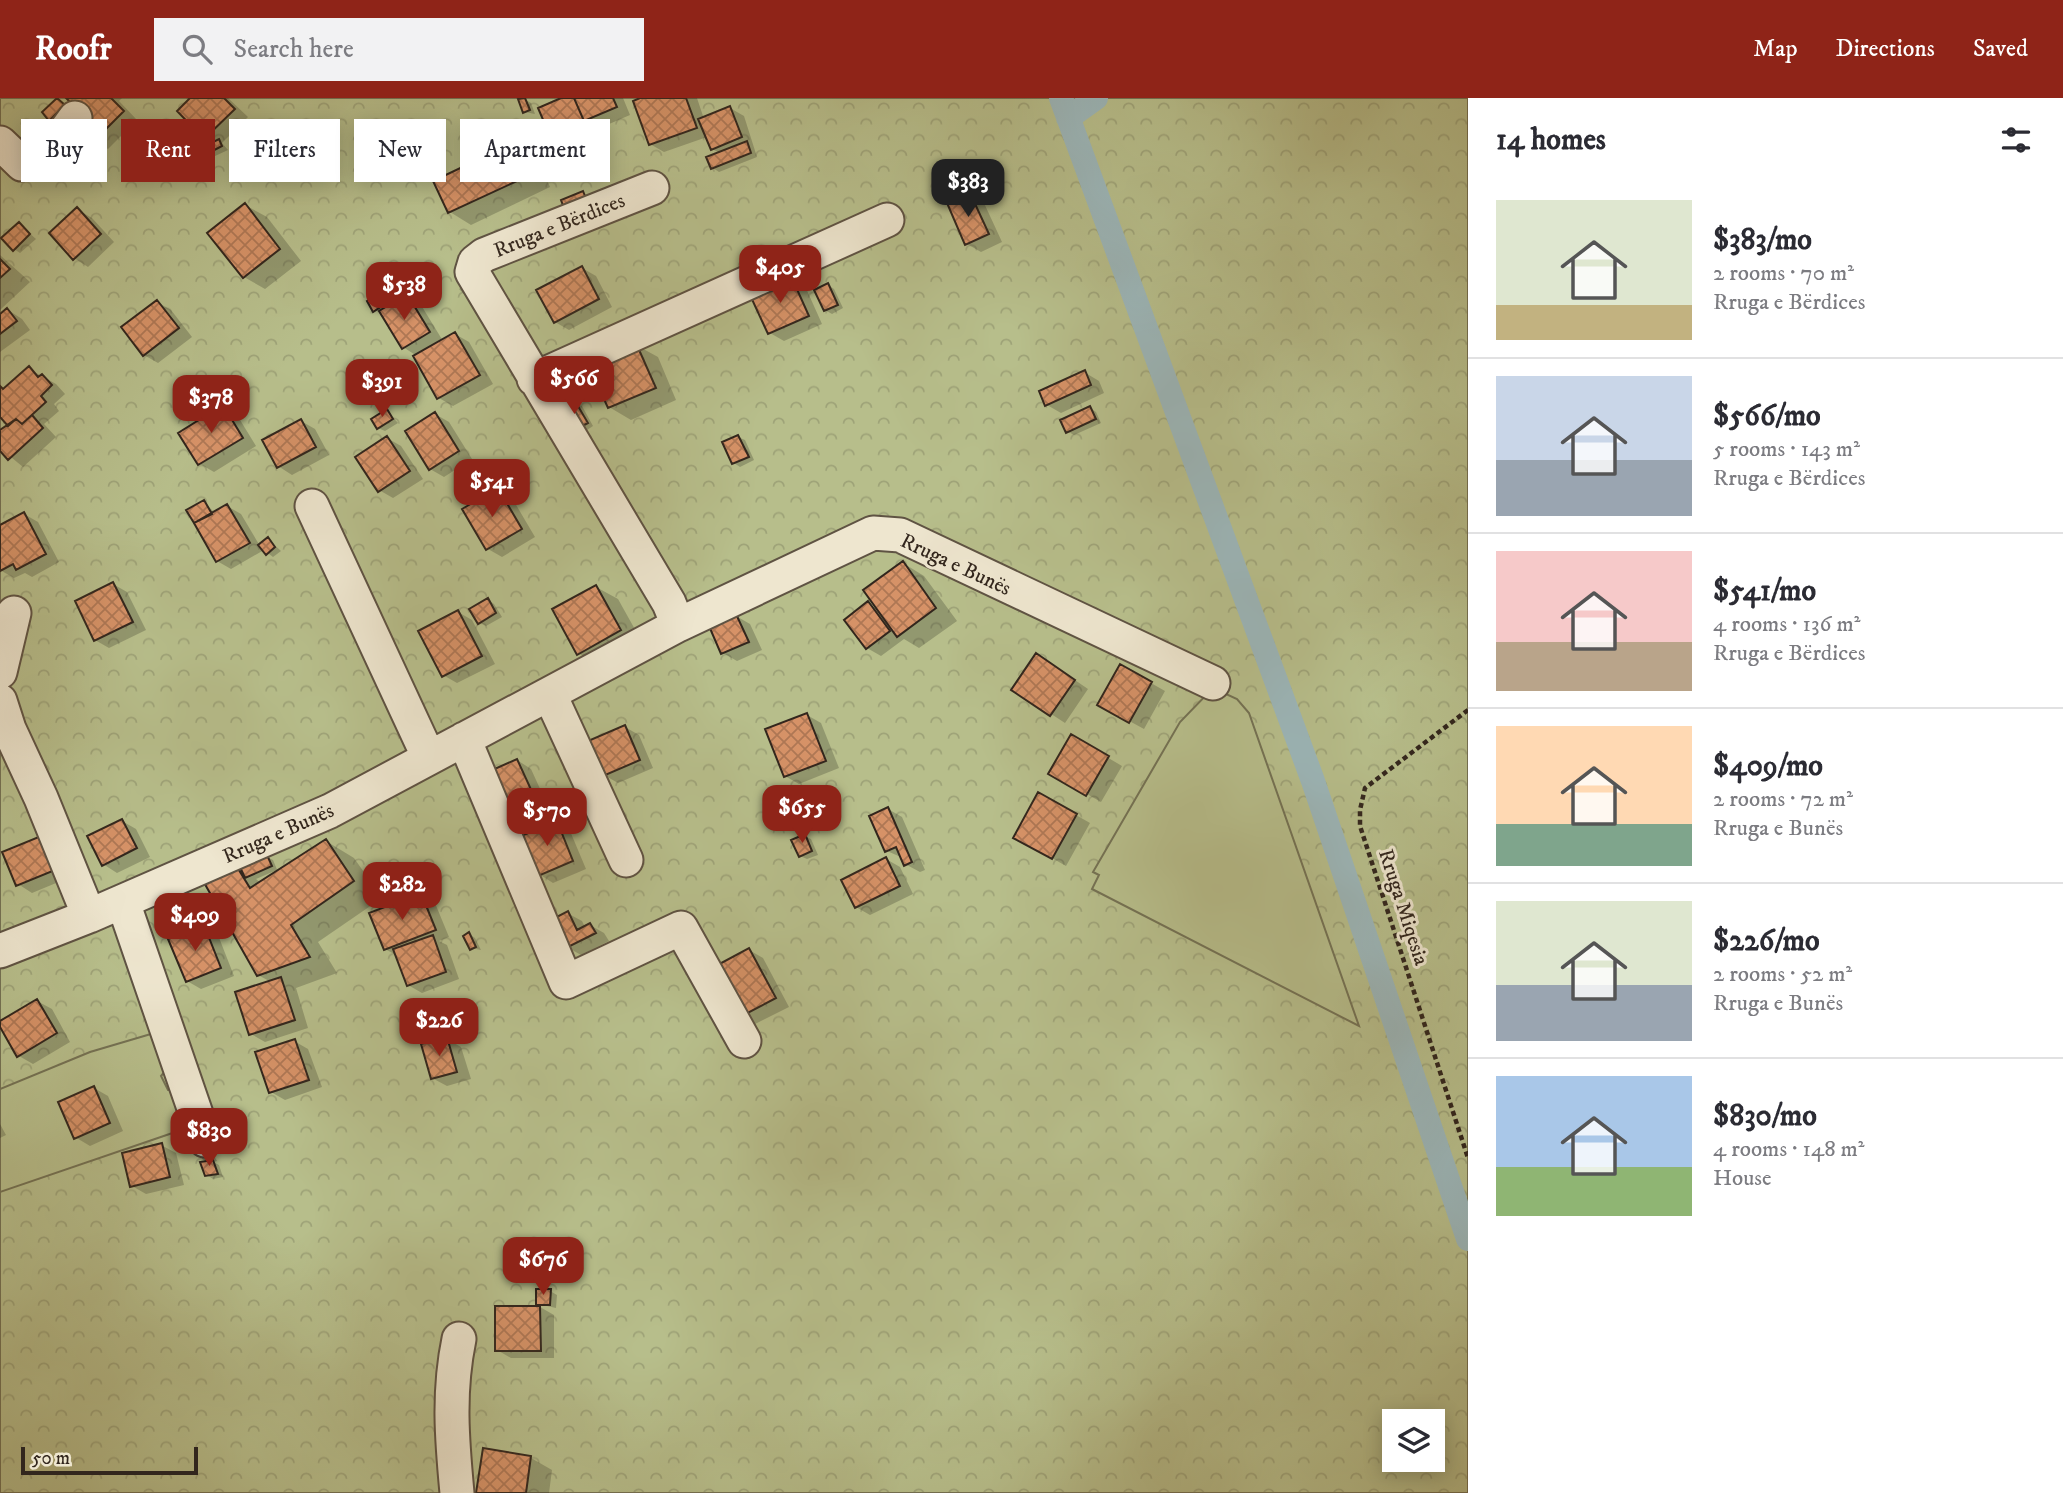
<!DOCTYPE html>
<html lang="en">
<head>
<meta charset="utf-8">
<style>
	body { margin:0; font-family:"IM FELL DW Pica",serif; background:#f2f2f3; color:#2b2b33; height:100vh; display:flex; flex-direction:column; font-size:26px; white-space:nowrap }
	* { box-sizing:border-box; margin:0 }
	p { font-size:23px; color:#7c7c81 }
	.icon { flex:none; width:38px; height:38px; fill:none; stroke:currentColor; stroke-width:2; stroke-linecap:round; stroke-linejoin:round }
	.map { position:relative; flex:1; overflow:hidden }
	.panel { display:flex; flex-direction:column; background:#fff; width:595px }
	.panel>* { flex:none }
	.hud { position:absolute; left:21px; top:21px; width:665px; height:63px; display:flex; gap:14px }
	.tools { position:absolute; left:1382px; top:1311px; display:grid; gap:14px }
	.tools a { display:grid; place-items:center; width:63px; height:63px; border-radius:0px; background:#fff; box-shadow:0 4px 18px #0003; font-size:35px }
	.scale { position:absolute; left:21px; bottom:18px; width:177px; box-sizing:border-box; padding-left:7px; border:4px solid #32261d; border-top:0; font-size:19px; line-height:24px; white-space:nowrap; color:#32261d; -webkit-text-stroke:5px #eee6cf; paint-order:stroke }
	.price { position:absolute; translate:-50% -60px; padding:0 16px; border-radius:14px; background:#8f2418; color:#fff; font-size:23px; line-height:46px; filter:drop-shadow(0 2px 4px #0008) }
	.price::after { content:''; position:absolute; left:50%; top:42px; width:21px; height:16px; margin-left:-10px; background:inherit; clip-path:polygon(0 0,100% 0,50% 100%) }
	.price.active { background:#222; color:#fff }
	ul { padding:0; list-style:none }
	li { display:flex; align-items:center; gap:21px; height:175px; padding:0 28px }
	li+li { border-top:2px solid #e1e1e2 }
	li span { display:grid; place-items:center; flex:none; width:196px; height:140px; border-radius:0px; color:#555 }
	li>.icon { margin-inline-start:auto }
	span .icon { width:84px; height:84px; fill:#fffc; stroke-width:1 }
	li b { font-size:30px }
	h2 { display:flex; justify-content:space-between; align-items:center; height:84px; padding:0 28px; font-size:30px }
	.tag { padding:0 24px; border-radius:0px; background:#fff; box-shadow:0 4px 18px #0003; font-size:24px; line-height:63px }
	.tag.active { background:#8f2418; color:#fff }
	header { display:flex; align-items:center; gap:42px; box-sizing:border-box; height:98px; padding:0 35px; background:#8f2418; color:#fff }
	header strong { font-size:33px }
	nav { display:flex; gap:38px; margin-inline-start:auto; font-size:24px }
	.search { width:490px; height:63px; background:#f2f2f3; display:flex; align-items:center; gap:18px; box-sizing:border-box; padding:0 24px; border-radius:0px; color:#7c7c81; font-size:26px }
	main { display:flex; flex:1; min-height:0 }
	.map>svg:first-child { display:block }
</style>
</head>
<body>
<header>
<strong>Roofr</strong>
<div class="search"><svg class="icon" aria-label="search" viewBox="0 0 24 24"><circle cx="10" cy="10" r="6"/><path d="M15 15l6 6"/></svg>Search here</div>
<nav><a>Map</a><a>Directions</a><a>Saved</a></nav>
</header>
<main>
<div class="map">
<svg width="1468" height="1395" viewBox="0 0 1468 1395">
	<defs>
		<pattern id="park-crowns" width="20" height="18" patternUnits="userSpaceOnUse" patternTransform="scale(1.75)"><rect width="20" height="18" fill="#b7be8b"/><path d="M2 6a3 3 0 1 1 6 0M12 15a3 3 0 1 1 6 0" fill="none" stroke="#9ea378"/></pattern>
		<pattern id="building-cross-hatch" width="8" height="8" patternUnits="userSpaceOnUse" patternTransform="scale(1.75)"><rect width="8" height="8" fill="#d69267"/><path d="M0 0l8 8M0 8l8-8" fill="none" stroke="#ae7754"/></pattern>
	</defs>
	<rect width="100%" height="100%" fill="#e5d9b5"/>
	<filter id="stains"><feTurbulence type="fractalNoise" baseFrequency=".00286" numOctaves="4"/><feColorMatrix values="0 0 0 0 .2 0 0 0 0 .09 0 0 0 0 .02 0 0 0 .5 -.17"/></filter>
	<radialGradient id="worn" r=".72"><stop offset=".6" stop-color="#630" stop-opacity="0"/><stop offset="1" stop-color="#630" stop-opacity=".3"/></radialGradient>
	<path fill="url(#park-crowns)" stroke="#747254" stroke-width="2" fill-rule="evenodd" d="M 0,0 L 1468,0 L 1468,1395 L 0,1395 ZM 1395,1323 L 1433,1323 L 1433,1362 L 1395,1362 Z"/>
	<path fill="#b7be8b" stroke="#747254" stroke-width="2" d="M 1213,590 L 1237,601 L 1249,615 L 1359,928 L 1092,791 L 1099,777 L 1093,774 L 1180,624 Z
		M 161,933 L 173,964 L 161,978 L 168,992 L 184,991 L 190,1029 L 0,1094 L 0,991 L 90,954 Z"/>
	<path fill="#0003" fill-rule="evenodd" d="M 68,0 L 122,0 L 119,3 L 137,22 L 108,51 L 94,42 L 90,22 Z
		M 186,0 L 228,0 L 248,19 L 222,45 L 228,52 L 215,58 L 208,54 L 215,45 L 205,39 L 190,2 Z
		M 565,0 L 623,0 L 630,17 L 565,45 L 551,37 Z
		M 645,0 L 697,0 L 704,21 L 730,10 L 744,18 L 757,59 L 719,74 L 713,70 L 720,55 L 712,51 L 707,39 L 664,54 L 650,46 Z
		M 524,1 L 531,5 L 535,16 L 525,14 Z
		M 149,40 L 165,56 L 157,62 L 150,58 Z
		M 515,46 L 536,58 L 550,89 L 471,127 L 450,114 Z
		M 970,96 L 984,105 L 1002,144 L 981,154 L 967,146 Z
		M 245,107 L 267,119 L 301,163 L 265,191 L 244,179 Z
		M 78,112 L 92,120 L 114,144 L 88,169 L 74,160 Z
		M 19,126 L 36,141 L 20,155 L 14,151 Z
		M 0,157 L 30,184 L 0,212 Z
		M 582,170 L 596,178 L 612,209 L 569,232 L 555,224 Z
		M 791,180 L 805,188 L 822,226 L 784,243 L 770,235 Z
		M 828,187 L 834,191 L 843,210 L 832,216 L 825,212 Z
		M 463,188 L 474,206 L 459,191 Z
		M 378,198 L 389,209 L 407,198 L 421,207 L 443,243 L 455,236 L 469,244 L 493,286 L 453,308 L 439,300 L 417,258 L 403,249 L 382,215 L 374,212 Z
		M 157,204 L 171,212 L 192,239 L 158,265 L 144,257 Z
		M 8,212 L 22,221 L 30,232 L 0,254 L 0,218 Z
		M 636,247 L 658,259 L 676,302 L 631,322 L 609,309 Z
		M 29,271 L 56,286 L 65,296 L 54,306 L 59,313 L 44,326 L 56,339 L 23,369 L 0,350 L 0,334 L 8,326 L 0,317 L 0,288 L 6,291 Z
		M 1084,274 L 1099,283 L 1104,295 L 1061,315 L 1047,307 Z
		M 575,305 L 582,308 L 593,328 L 581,336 Z
		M 223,309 L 237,317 L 256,348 L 214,374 L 200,366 L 181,335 Z
		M 1090,310 L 1096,314 L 1101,325 L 1074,337 L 1067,333 Z
		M 387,313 L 398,325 L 385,333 L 378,330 Z
		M 435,316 L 449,324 L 472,361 L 444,379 L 430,371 Z
		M 301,323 L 315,331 L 329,357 L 292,377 L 278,368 Z
		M 738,339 L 745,342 L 754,362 L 740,369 L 734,365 Z
		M 387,340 L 401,348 L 423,381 L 393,400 L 379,392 Z
		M 498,392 L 512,400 L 535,439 L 502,459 L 488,451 L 464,412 Z
		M 204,404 L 215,415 L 227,408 L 241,416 L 260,448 L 268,441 L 281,453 L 273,459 L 264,452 L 231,471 L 217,463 Z
		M 24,416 L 38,424 L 59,464 L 32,479 L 25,475 L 14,480 L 0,472 L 0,429 Z
		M 903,465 L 924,478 L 957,523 L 919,550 L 904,541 L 881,558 L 867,550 L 868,506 L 879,512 Z
		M 113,486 L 127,494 L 146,532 L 109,550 L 95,542 Z
		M 596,489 L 618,501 L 642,544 L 600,568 L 578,555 Z
		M 488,502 L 494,506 L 502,519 L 486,528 L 479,524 Z
		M 458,514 L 472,522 L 495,566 L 457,585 L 443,577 Z
		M 736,518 L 750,526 L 762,552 L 737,563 L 723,555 Z
		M 1050,565 L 1088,591 L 1065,625 L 1013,591 Z
		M 1121,568 L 1165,593 L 1144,631 L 1100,607 Z
		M 807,617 L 821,625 L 839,670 L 799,686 L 785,678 Z
		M 625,629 L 639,637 L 653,670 L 618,685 L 604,677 Z
		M 1071,638 L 1122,668 L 1101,704 L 1050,675 Z
		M 517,662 L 531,671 L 547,706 L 522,718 L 508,709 Z
		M 1039,696 L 1090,725 L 1066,768 L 1015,739 Z
		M 888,711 L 902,719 L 925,772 L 920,774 L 905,766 L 903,760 L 887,753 Z
		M 122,723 L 136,731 L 150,759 L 117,775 L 103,766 Z
		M 556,725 L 570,733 L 586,771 L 553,785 L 539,776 Z
		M 804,738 L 811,741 L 818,757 L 807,761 L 800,758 Z
		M 326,743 L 354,760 L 382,800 L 318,844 L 337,875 L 296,890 L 308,930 L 265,944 L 251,936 L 271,884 L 258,877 L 237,771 L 245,775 L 267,759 L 273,762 L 278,774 ZM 277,772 L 261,785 L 256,781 Z
		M 5,755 L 73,778 L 32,795 L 18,786 Z
		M 886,761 L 900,769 L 913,796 L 870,817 L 856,809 Z
		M 421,797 L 435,805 L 449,839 L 439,843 L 447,847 L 459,881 L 422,895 L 408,887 L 398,858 L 385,851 Z
		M 567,815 L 582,823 L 585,829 L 590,827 L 604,835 L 609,843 L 581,857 L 567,849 Z
		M 204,829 L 218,837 L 234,878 L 201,891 L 187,883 Z
		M 469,836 L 475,840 L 481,852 L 471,850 Z
		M 749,852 L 763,860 L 789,909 L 753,927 L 739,919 Z
		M 37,903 L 52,911 L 70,944 L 33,966 L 19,958 L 0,925 Z
		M 447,941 L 461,949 L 471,981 L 447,988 L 432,980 Z
		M 294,943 L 308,951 L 322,989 L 285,1002 L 271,994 Z
		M 94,990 L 108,998 L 123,1033 L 90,1048 L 75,1039 Z
		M 0,1026 L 6,1037 L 0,1040 Z
		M 161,1047 L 176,1055 L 184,1087 L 146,1096 L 132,1088 Z
		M 200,1052 L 213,1056 L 217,1063 L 213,1064 L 219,1067 L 223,1079 L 213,1081 L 207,1077 L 208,1064 L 202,1061 Z
		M 550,1193 L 557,1197 L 556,1210 L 538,1206 Z
		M 540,1209 L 554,1217 L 554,1260 L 511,1260 L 497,1252 L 496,1210 Z
		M 531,1360 L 552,1372 L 549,1395 L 478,1395 Z"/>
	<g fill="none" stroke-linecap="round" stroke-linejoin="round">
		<path stroke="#9cb7ba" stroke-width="24" d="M 1061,0 L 1313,683 L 1468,1141
			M 1068,20 L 1096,0"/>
	</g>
	<path fill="url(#building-cross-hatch)" stroke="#32261d" stroke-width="2" d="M 57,0 L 65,7 L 49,23 L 42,14 Z
		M 66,0 L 111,0 L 124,13 L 93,44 L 79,30 L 88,22 Z
		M 190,0 L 224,0 L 235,11 L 204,41 L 177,13 Z
		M 525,0 L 530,12 L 523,15 L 518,1 Z
		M 561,0 L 574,0 L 584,23 L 550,38 L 538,10 Z
		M 574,0 L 613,0 L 617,9 L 584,23 Z
		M 640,0 L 686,0 L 697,30 L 649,47 L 633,3 Z
		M 730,8 L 742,39 L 711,52 L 698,21 Z
		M 149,38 L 160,51 L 149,60 L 138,46 Z
		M 219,41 L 222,48 L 207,56 L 203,49 Z
		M 747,43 L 751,55 L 711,71 L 706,59 Z
		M 515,44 L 530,77 L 448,115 L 433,83 Z
		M 583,93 L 589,108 L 567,118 L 561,102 Z
		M 970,95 L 989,136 L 965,147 L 947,105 Z
		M 245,105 L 280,151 L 243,180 L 207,135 Z
		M 77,109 L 101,136 L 73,162 L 49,135 Z
		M 19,124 L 30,136 L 13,153 L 1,140 Z
		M 0,161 L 10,171 L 0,180 Z
		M 582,168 L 599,201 L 554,225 L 536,192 Z
		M 791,178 L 809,218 L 768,236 L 750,197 Z
		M 828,185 L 838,207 L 824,213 L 814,192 Z
		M 378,196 L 385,206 L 373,214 L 367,203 Z
		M 407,196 L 430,234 L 402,251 L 379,213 Z
		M 157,202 L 179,230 L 143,258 L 121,229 Z
		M 7,210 L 17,223 L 0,236 L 0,216 Z
		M 455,234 L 480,277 L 437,301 L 413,258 Z
		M 636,245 L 656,290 L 608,310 L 588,266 Z
		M 29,268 L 38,279 L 42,276 L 52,287 L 41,298 L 46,304 L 22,326 L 16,321 L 8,328 L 0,319 L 0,288 L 3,291 Z
		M 1085,272 L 1091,287 L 1045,308 L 1039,293 Z
		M 575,303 L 588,325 L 573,333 L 561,311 Z
		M 223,307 L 243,340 L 198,367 L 178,335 Z
		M 1090,308 L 1096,321 L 1066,335 L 1060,322 Z
		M 387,311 L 393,321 L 377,331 L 371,321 Z
		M 435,314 L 459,353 L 429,372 L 405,333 Z
		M 32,317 L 43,330 L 8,362 L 0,353 L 0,332 L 16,321 L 22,326 Z
		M 301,321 L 316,349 L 277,370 L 262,342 Z
		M 738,337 L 749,359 L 732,366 L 722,344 Z
		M 387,338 L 410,373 L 378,394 L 355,359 Z
		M 498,390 L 522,431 L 486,452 L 462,411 Z
		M 204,402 L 212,416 L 194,425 L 186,412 Z
		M 227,406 L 250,445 L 216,464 L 194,425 Z
		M 24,414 L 46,456 L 16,472 L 13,466 L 0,473 L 0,427 Z
		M 268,439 L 275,449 L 266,457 L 258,447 Z
		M 903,463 L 936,510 L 897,539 L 863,492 Z
		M 113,484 L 133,524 L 94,543 L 75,503 Z
		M 596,487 L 621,532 L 577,557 L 552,511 Z
		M 488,500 L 496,515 L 478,526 L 469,511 Z
		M 868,503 L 890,533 L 866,551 L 844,522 Z
		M 458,512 L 482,558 L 442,579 L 418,533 Z
		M 736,516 L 749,544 L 721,556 L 709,528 Z
		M 1036,555 L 1075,582 L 1050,618 L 1011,592 Z
		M 1120,566 L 1152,584 L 1129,625 L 1097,607 Z
		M 807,615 L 826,663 L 784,679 L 765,631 Z
		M 625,627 L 640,662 L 603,678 L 588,643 Z
		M 1071,636 L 1109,658 L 1086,698 L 1048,676 Z
		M 517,661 L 534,698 L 507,711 L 490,673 Z
		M 1038,694 L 1077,716 L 1052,761 L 1013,740 Z
		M 888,709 L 912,764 L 904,768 L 896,749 L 885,754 L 869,718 Z
		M 122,721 L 137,750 L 102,768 L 87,738 Z
		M 557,723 L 573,763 L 538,778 L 521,738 Z
		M 46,736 L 60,770 L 16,788 L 2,754 Z
		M 805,736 L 812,753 L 799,759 L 791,742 Z
		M 326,741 L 354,783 L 291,827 L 310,859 L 257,878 L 202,781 L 237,769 L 250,790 Z
		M 267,757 L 272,768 L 245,780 L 240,769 Z
		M 886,759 L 900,788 L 855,810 L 841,782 Z
		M 421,795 L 436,832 L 384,852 L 369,815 Z
		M 568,813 L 577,832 L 590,825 L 596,835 L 566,850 L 551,822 Z
		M 204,827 L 221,870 L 186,884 L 168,841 Z
		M 469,834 L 476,849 L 470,852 L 463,838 Z
		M 433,837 L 446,874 L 407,888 L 393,851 Z
		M 749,850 L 776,900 L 738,920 L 712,870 Z
		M 281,879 L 295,922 L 249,937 L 235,894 Z
		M 37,901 L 57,935 L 17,959 L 0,929 L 0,923 Z
		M 447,939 L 457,974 L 431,981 L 421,946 Z
		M 295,941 L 309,982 L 269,995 L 255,954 Z
		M 94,988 L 110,1025 L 74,1041 L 58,1004 Z
		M 162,1045 L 170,1079 L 130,1089 L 122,1055 Z
		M 213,1062 L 218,1076 L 205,1078 L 200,1064 Z
		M 536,1191 L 551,1191 L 550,1207 L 536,1207 Z
		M 495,1208 L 540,1208 L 541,1253 L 495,1253 Z
		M 483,1350 L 531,1358 L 526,1395 L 476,1395 Z"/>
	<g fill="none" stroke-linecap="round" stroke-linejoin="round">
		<g stroke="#5f5343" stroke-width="37">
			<path id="minor" d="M 0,45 L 22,66 C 48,59 60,41 75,20
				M 652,90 L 484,157 L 475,164 L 472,174 L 669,505 L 678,527
				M 534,281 L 887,122
				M 312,408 L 429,660
				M 0,574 L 14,515
				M 550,597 L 626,762
				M 0,603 L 9,631 L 41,700 L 89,818
				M 464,641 L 566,884 L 681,830 L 744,943
				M 123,804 L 205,1042
				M 0,853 L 89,818 L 330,713 L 678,527 L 873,435 L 900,437 L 1213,585
				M 457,1395 C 452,1342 448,1294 459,1241"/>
		</g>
		<path stroke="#32261d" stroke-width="4.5" stroke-dasharray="5 3.5" stroke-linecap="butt" d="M 1468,612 L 1365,690 L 1360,712 L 1360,728 L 1468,1060"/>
		<use href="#minor" stroke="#eee6cf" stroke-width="33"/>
	</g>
	<g text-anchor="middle" stroke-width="6" stroke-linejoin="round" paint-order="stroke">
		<g font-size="21" fill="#32261d" stroke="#eee6cf">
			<text transform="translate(559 127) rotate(-22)" y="7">Rruga e Bërdices</text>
			<text transform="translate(956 466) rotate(25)" y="7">Rruga e Bunës</text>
			<text transform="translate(278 735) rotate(-24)" y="7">Rruga e Bunës</text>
			<text transform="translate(1404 809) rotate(72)" y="7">Rruga Miqesia</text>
		</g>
	</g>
	<rect width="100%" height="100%" filter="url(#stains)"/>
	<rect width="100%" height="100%" fill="url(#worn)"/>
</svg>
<div class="tools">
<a><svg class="icon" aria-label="layers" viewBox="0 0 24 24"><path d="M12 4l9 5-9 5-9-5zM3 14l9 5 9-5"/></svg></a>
</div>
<div class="scale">50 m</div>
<b class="price active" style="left:968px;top:121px">$383</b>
<b class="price" style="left:780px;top:207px">$405</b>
<b class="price" style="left:404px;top:224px">$538</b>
<b class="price" style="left:574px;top:318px">$566</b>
<b class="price" style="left:382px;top:321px">$391</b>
<b class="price" style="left:211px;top:337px">$378</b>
<b class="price" style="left:492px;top:421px">$541</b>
<b class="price" style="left:802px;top:747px">$655</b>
<b class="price" style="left:547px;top:750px">$570</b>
<b class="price" style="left:402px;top:824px">$282</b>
<b class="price" style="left:195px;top:855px">$409</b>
<b class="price" style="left:439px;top:960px">$226</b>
<b class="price" style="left:209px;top:1070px">$830</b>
<b class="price" style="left:543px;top:1199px">$676</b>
<div class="hud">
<a class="tag">Buy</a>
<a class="tag active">Rent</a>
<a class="tag">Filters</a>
<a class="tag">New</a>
<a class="tag">Apartment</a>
</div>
</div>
<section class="panel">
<h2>14 homes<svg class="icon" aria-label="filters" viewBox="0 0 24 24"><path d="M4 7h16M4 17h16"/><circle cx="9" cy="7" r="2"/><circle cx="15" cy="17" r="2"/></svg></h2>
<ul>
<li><span style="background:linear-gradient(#dfe7d0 75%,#c2b280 0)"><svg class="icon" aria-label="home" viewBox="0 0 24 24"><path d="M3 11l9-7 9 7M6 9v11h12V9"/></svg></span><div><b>$383/mo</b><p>2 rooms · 70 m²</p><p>Rruga e Bërdices</p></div></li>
<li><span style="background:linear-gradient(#c9d6e8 60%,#9aa5b1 0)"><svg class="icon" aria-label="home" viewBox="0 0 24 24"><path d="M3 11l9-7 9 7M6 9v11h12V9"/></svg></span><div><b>$566/mo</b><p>5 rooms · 143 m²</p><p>Rruga e Bërdices</p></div></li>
<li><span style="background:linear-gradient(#f6c9c9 65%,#b9a48a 0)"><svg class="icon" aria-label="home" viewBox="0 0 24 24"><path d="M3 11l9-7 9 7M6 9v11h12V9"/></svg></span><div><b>$541/mo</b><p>4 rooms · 136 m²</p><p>Rruga e Bërdices</p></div></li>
<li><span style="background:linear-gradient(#ffd9b3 70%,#7fa58c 0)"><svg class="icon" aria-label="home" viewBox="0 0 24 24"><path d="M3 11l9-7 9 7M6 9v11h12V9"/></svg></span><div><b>$409/mo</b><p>2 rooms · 72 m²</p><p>Rruga e Bunës</p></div></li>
<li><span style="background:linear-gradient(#dfe7d0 60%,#9aa5b1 0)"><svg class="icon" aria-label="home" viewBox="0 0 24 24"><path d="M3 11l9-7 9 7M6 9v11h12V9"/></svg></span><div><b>$226/mo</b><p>2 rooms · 52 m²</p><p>Rruga e Bunës</p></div></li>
<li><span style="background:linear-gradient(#a9c7e8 65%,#8fb573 0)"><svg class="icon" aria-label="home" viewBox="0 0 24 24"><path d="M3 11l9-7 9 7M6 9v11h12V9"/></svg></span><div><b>$830/mo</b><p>4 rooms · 148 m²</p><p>House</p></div></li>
</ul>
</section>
</main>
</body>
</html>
